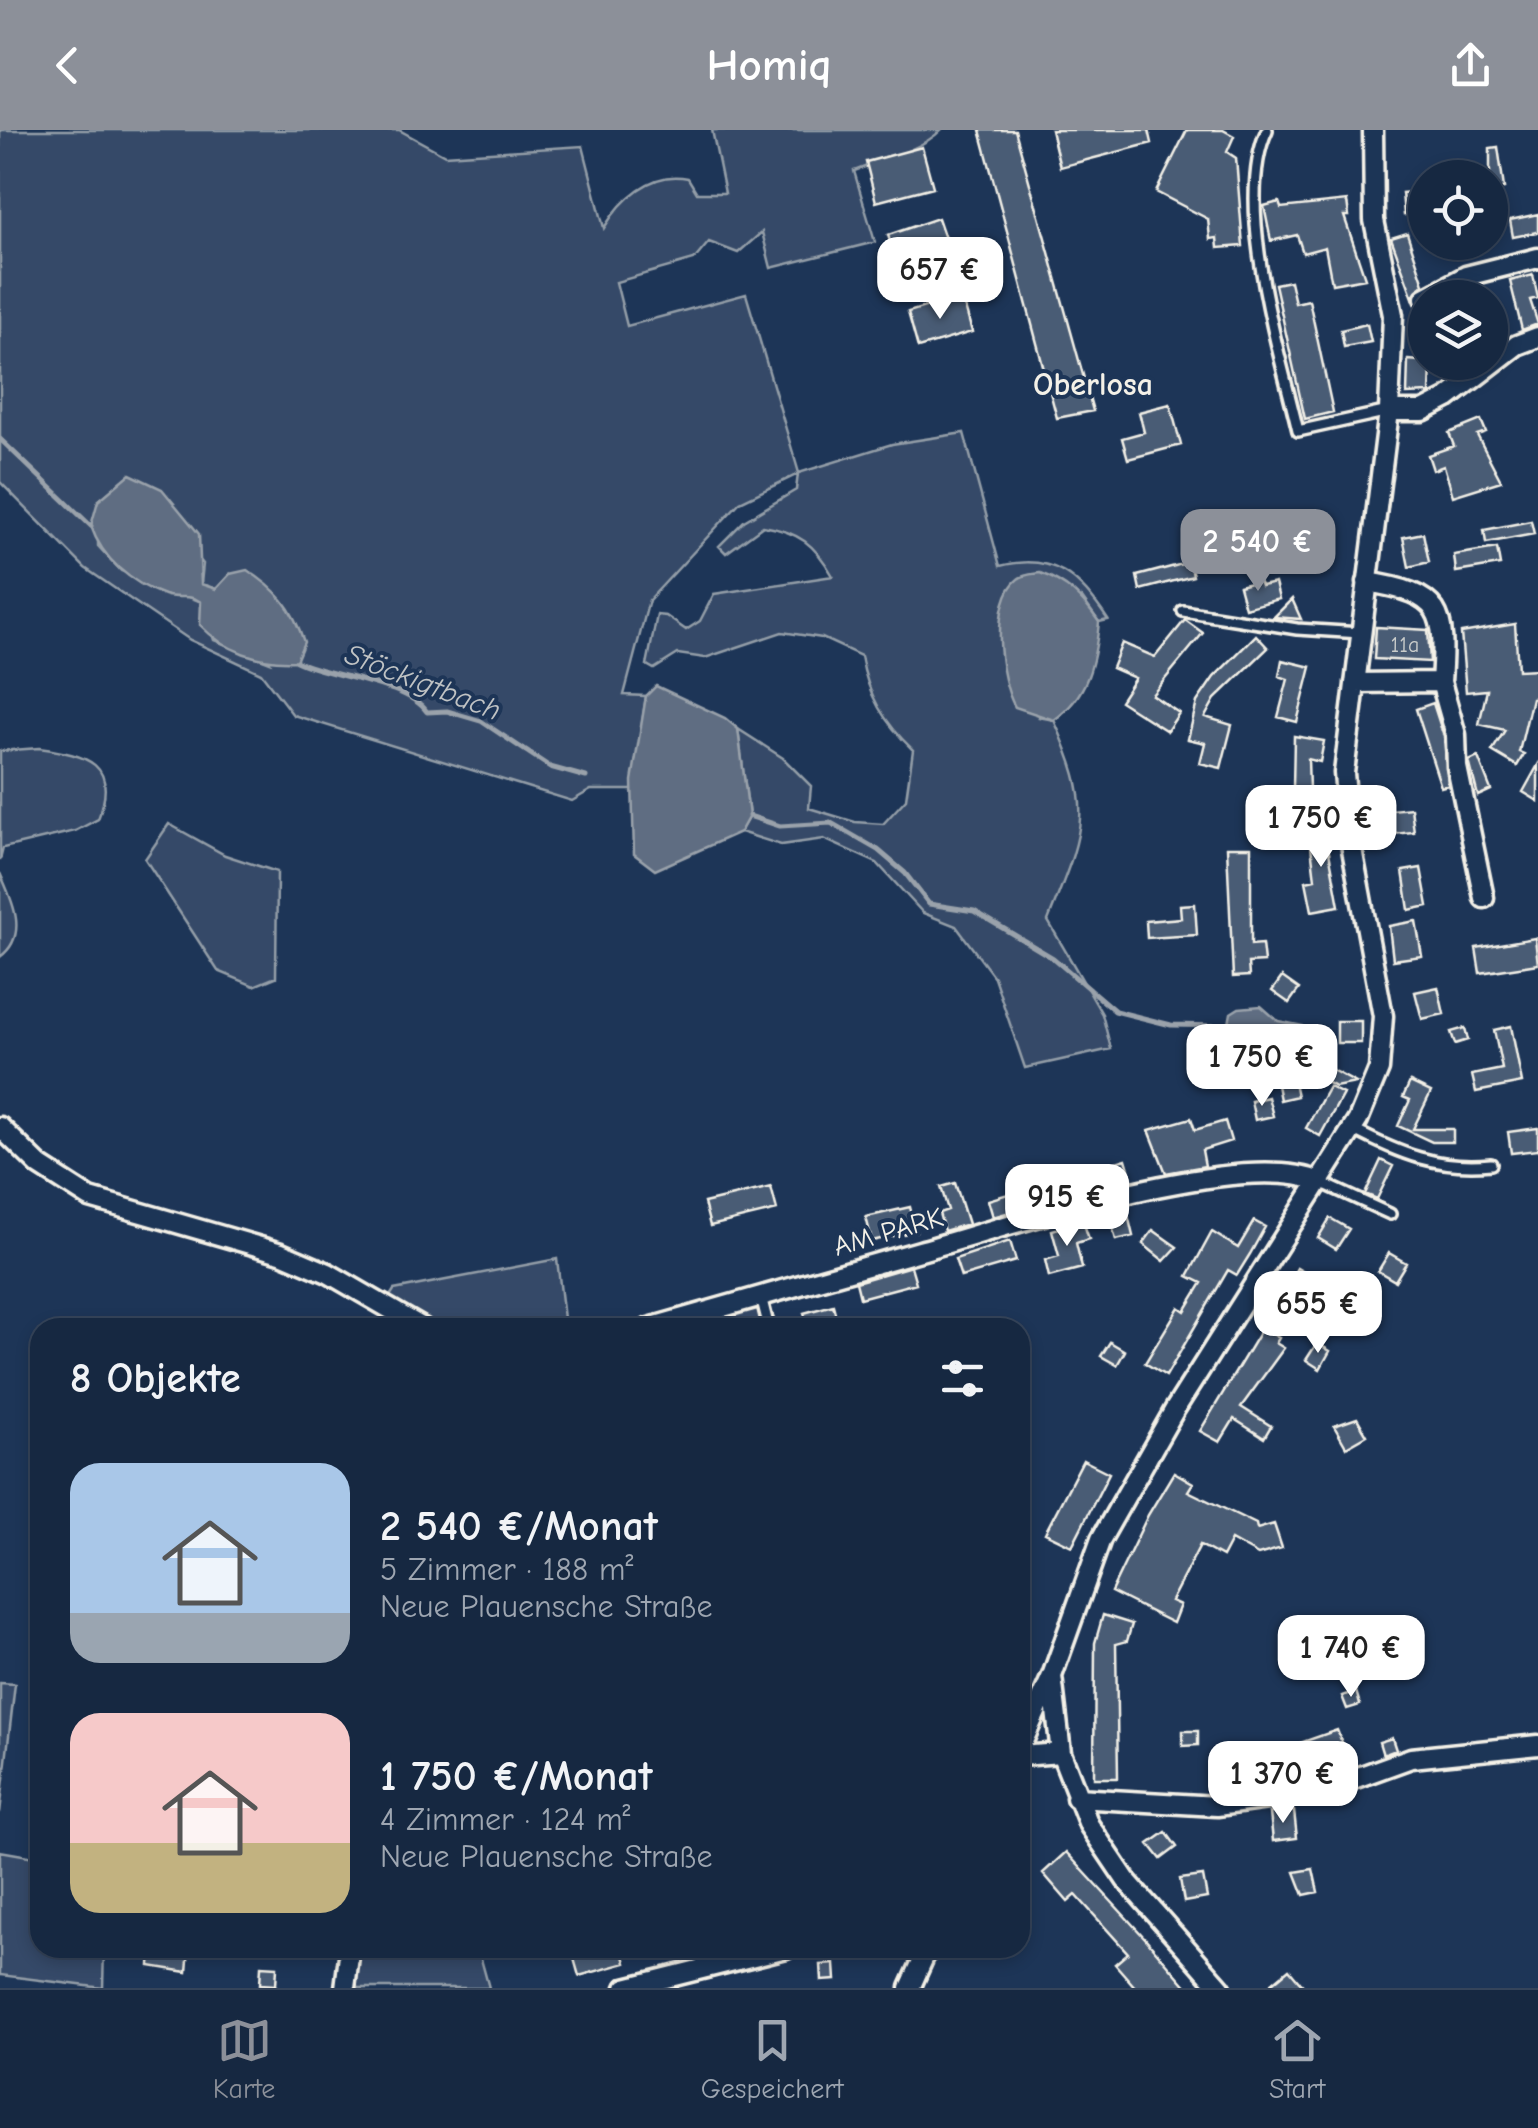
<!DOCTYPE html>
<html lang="de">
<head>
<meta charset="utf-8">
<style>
	body { margin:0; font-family:"Comic Neue",sans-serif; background:#1f3048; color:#f1f3f6; height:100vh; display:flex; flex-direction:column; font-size:38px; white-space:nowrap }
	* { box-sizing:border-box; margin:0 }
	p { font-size:32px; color:#9ea6b1 }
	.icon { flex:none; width:55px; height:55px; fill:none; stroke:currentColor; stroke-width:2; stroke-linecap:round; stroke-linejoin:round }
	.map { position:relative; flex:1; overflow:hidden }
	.side { position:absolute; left:30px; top:1188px; width:1000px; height:640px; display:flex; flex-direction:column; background:#162841; border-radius:30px; box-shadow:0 5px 15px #0003,0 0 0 2px #35445a }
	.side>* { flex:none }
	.controls { position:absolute; left:1408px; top:30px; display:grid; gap:20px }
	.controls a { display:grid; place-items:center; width:100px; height:100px; border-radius:50%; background:#162841; box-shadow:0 5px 15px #0003,0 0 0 2px #35445a; font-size:50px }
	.price { position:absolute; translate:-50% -85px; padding:0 22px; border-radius:20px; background:#fff; color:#222; font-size:32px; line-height:65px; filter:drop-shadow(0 2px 5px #0008) }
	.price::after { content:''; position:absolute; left:50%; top:60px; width:30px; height:22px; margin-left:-15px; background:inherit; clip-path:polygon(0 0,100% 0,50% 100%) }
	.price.on { background:#8c9099; color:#fff }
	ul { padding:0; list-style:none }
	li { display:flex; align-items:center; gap:30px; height:250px; padding:0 40px }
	li span { display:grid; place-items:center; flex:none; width:280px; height:200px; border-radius:30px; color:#555 }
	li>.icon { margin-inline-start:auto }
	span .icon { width:120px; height:120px; fill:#fffc; stroke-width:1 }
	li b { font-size:42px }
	h2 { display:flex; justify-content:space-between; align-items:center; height:120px; padding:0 40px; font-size:42px }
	header { display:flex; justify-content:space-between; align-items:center; height:130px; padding:0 40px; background:#8c9099; color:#fff; font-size:45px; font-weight:600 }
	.dock { display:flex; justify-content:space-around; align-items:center; height:140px; border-top:2px solid #35445a; background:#162841; font-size:28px; color:#9ea6b1 }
	.dock a { display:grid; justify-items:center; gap:5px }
	.dock .on { color:#8c9099 }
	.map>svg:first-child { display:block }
</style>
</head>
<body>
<header><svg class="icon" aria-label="back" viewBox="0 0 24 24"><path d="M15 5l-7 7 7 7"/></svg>Homiq<svg class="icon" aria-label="share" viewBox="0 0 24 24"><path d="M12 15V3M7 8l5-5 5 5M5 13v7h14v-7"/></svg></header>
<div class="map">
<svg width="1538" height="1858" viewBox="0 0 1538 1858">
	<rect width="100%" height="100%" fill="#1d3557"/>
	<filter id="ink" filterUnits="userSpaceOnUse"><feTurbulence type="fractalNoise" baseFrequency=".01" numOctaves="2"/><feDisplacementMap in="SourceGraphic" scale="20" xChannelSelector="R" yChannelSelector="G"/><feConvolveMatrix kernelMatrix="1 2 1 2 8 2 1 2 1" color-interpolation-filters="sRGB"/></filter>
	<g filter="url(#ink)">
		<path fill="#354a67" stroke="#949ea8" stroke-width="2.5" fill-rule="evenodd" d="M 0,0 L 399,0 L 445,25 L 583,16 L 604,98 C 621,70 651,40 688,48 L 697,63 L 725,63 L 712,0 L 941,0 C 922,20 877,32 854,41 L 875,112 L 771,138 L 762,102 L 738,123 L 709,112 L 694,130 L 616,152 L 627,196 L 746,164 L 799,343 L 892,314 L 964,303 L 1000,436 C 1054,422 1079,447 1108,490 L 1099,492 L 1082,468 L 1039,587 L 1054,590 C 1096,682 1083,701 1048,791 L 1102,884 L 1111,919 L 1025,938 L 994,847 L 956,796 L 923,783 L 877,733 L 824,709 L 781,715 L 740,702 L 749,686 L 738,599 L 783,628 L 811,656 L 809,678 L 855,692 L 883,694 L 906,669 L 913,620 C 884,592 868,566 861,526 L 822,508 L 782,502 L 705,528 L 678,524 L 654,539 L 647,535 L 657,485 L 666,486 L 686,500 L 700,491 L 714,464 L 833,446 C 815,414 799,402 763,396 L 726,423 L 719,416 L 744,391 L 796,360 L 798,344 L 740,372 L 649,470 L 624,565 L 646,566 L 632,660 L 591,660 L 572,671 L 293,585 L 261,543 L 190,510 L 85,438 L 0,352 ZM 130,345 L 203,434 L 201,454 L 216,459 L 230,444 L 270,532 L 214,510 L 202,472 L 121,441 L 98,416 L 98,371 Z
			M 39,618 C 87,625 120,633 98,689 L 75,701 L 3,718 L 0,730 L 0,621 Z
			M 169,694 L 225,725 L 277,742 L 276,847 L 254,856 L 218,841 L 145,729 Z
			M 0,743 C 12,770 30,805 0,827 Z
			M 557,1129 L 565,1197 L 435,1197 L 387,1171 L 394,1160 Z
			M 760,1176 L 765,1198 L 695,1198 Z
			M 0,1553 L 15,1554 L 0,1683 Z
			M 0,1721 L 40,1728 L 40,1818 L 104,1818 L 103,1858 L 0,1845 Z
			M 356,1818 L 478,1818 L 489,1858 L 354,1858 Z"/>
		<path fill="#5e6d82" stroke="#9aa2ab" stroke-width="2.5" d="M 130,344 L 162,359 L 199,404 L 201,454 L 216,459 L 230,444 L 247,440 C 277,459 293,478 304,512 L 296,531 C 259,533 225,521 200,495 L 201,472 C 188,463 179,470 164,465 C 131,453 102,429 91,396 L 98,371 Z
			M 1040,443 C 1068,453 1082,468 1099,492 C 1095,532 1088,566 1054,590 L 1015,577 C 999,550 990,470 1018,449 C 1024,444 1032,444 1040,443 Z
			M 656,556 L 725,588 L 738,599 L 749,686 L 740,702 L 655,740 L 634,724 L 632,651 L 646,566 Z
			M 1261,876 L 1278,891 L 1303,896 L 1303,927 L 1286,939 L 1244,937 L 1224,920 L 1231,883 L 1239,878 Z"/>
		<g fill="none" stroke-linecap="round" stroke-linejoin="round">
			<path stroke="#9aa2ab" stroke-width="5" d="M 0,309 L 91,396
				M 296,531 C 329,547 408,553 427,582 L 447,581 L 481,591 L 550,637 L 586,647
				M 749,686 L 780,696 L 831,693 L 878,720 L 905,743 L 929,774 L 974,781 L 1053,828 L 1115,881 L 1171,895 L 1225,896"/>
		</g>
		<path fill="#485b74" stroke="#f4f1e8" stroke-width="2.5" d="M 980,0 L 1015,0 L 1093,281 L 1057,288 Z
			M 1051,0 L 1149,0 L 1152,13 L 1060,37 Z
			M 1187,0 L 1223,0 L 1234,6 L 1227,22 L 1236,28 L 1243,116 L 1218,118 L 1217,108 L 1210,109 L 1208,89 L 1156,62 Z
			M 922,17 L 933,57 L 876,72 L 866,32 Z
			M 1498,17 L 1504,58 L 1490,61 L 1490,18 Z
			M 1425,61 L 1425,82 L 1404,85 L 1402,63 Z
			M 1347,71 L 1349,86 L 1344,86 L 1365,148 L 1332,154 L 1325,117 L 1303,123 L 1297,105 L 1271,111 L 1264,76 L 1279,72 L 1281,78 Z
			M 1538,84 L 1538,102 L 1513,107 L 1510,90 Z
			M 938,88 L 950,123 L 899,140 L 888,105 Z
			M 1407,103 L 1424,154 L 1413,168 L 1391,108 Z
			M 1533,145 L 1538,168 L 1530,170 L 1538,194 L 1522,200 L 1510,151 Z
			M 1290,151 L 1295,173 L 1309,170 L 1333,282 L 1305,289 L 1275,154 Z
			M 962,166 L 972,202 L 918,218 L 908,182 Z
			M 1490,179 L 1507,203 L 1490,216 Z
			M 1367,194 L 1371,212 L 1344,217 L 1341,200 Z
			M 1408,230 L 1431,232 L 1430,263 L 1407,264 Z
			M 1170,274 L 1181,315 L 1128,329 L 1122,308 L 1144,302 L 1139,282 Z
			M 1481,290 L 1486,302 L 1477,305 L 1501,351 L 1453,366 L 1444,336 L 1433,340 L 1428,325 L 1454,316 L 1449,303 Z
			M 1531,391 L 1534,404 L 1486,413 L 1484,400 Z
			M 1423,403 L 1429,432 L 1409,437 L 1403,407 Z
			M 1497,418 L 1500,435 L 1456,442 L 1454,425 Z
			M 1190,432 L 1193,446 L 1140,460 L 1137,446 Z
			M 1259,451 L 1261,456 L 1275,453 L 1279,469 L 1245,478 L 1239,456 Z
			M 1292,469 L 1301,489 L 1274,487 Z
			M 1185,490 L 1203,503 L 1152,565 L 1179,583 L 1167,601 L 1120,571 L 1135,548 L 1112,538 L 1122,513 L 1155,527 Z
			M 1515,494 L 1518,540 L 1538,539 L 1538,568 L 1532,568 L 1519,622 L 1524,624 L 1517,636 L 1492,621 L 1505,600 L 1479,594 L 1487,560 L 1466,562 L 1461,503 Z
			M 1376,497 L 1428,500 L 1430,532 L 1374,529 Z
			M 1256,505 L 1268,518 L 1215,569 L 1205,587 L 1232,595 L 1221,638 L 1200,633 L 1205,613 L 1188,609 L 1197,572 L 1214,547 Z
			M 1282,530 L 1311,537 L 1297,592 L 1278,587 L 1288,549 L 1279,546 Z
			M 1433,573 L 1444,607 L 1448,655 L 1441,657 L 1416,579 Z
			M 1294,606 L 1324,611 L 1320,632 L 1308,629 L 1309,659 L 1293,660 Z
			M 1478,627 L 1491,660 L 1478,666 L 1469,631 Z
			M 1538,635 L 1538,671 L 1523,662 Z
			M 1299,669 L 1301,686 L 1286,687 L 1284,670 Z
			M 1411,678 L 1414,702 L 1362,707 L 1360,683 Z
			M 1323,690 L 1339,776 L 1312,781 L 1306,751 L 1315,749 L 1308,692 Z
			M 1227,717 L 1251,717 L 1251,815 L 1262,814 L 1264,832 L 1248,833 L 1249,846 L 1233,847 Z
			M 1421,738 L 1428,776 L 1409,780 L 1403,741 Z
			M 1195,774 L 1197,805 L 1147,808 L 1146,791 L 1181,788 L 1180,775 Z
			M 1416,791 L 1422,826 L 1393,830 L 1389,796 Z
			M 1535,808 L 1538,834 L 1480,843 L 1476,818 Z
			M 1282,847 L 1299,859 L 1289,873 L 1272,861 Z
			M 1438,857 L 1444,884 L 1422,889 L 1415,862 Z
			M 1337,891 L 1361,891 L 1361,913 L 1337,913 Z
			M 1511,896 L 1522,953 L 1476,962 L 1472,945 L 1502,939 L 1494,900 Z
			M 1465,898 L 1468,910 L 1455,914 L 1451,902 Z
			M 1332,940 L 1356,953 L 1335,957 L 1326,952 Z
			M 1294,952 L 1297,966 L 1280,970 L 1277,955 Z
			M 1410,952 L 1431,962 L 1413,999 L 1453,999 L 1453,1012 L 1432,1012 L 1398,996 L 1410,970 L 1403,967 Z
			M 1329,957 L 1343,964 L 1320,1006 L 1306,998 Z
			M 1268,967 L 1273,986 L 1255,990 L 1251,971 Z
			M 1191,988 L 1195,1000 L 1225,991 L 1231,1011 L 1202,1020 L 1205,1036 L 1166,1043 L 1149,1000 Z
			M 1538,998 L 1538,1020 L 1511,1023 L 1508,1002 Z
			M 1126,1029 L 1132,1049 L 1099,1058 L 1097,1050 L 1059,1062 L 1061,1067 L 993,1087 L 988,1070 Z
			M 1381,1030 L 1393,1036 L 1377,1069 L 1365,1064 Z
			M 955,1053 L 968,1094 L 944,1101 L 939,1083 L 948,1080 L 941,1057 Z
			M 771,1057 L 777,1080 L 710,1096 L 704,1073 Z
			M 910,1077 L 916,1101 L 872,1111 L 866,1087 Z
			M 1127,1081 L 1133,1106 L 1116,1110 L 1109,1085 Z
			M 1330,1088 L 1349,1099 L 1336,1119 L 1318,1108 Z
			M 1083,1091 L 1089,1109 L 1076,1113 L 1082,1138 L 1049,1147 L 1045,1130 L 1059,1126 L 1052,1100 Z
			M 1254,1091 L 1265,1097 L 1250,1124 L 1237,1145 L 1228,1140 L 1166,1246 L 1145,1233 L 1179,1177 L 1185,1181 L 1202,1153 L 1188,1146 L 1212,1102 L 1238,1118 Z
			M 1153,1100 L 1177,1117 L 1164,1131 L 1143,1114 Z
			M 1010,1111 L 1016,1131 L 961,1147 L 955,1129 Z
			M 1389,1123 L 1406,1133 L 1395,1151 L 1378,1141 Z
			M 911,1136 L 916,1153 L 860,1168 L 856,1152 Z
			M 1297,1138 L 1316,1149 L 1309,1160 L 1317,1164 L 1310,1176 L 1282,1164 Z
			M 833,1175 L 839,1198 L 808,1198 L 804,1183 Z
			M 1262,1198 L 1279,1208 L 1276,1213 L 1284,1218 L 1241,1277 L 1271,1296 L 1264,1308 L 1234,1289 L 1220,1312 L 1200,1301 Z
			M 1110,1212 L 1125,1221 L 1117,1235 L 1101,1226 Z
			M 1317,1213 L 1330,1221 L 1320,1239 L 1306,1230 Z
			M 1357,1288 L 1367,1305 L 1346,1317 L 1334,1296 Z
			M 1083,1330 L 1109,1343 L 1072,1416 L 1045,1403 Z
			M 1174,1342 L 1193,1353 L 1188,1361 L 1256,1394 L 1257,1399 L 1274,1394 L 1282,1418 L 1258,1425 L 1231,1410 L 1222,1427 L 1200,1415 L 1171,1471 L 1180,1475 L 1173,1493 L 1111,1462 L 1148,1385 Z
			M 1103,1485 L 1132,1494 L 1127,1511 L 1116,1514 L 1118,1648 L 1094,1648 L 1095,1513 Z
			M 1356,1561 L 1360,1575 L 1347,1579 L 1342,1566 Z
			M 1337,1600 L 1347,1626 L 1321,1636 L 1318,1625 L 1306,1629 L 1300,1613 Z
			M 1183,1601 L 1198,1601 L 1198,1615 L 1183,1616 Z
			M 1392,1608 L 1396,1620 L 1383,1625 L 1379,1612 Z
			M 1294,1681 L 1297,1708 L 1273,1711 L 1270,1683 Z
			M 1166,1702 L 1177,1717 L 1161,1729 L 1149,1714 Z
			M 1066,1722 L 1145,1808 L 1188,1858 L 1136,1858 L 1115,1834 L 1128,1823 L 1076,1765 L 1068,1772 L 1043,1743 Z
			M 1313,1739 L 1318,1762 L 1304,1765 L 1295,1742 Z
			M 1203,1746 L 1207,1768 L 1184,1772 L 1180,1749 Z
			M 151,1818 L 189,1818 L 187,1842 L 150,1836 Z
			M 571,1818 L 622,1818 L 626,1833 L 579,1846 Z
			M 835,1834 L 836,1850 L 822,1851 L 821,1835 Z
			M 261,1836 L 277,1837 L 276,1855 L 260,1854 Z
			M 1289,1839 L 1305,1858 L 1266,1858 Z"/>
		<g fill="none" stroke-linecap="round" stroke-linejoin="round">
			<g stroke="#f4f1e8" stroke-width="16">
				<path id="lane" d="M 1267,0 C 1233,73 1280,224 1298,301 L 1389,281
					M 1183,481 L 1297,499 L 1361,503
					M 1352,999 C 1400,1024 1437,1039 1491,1034
					M 1320,1052 L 1390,1084
					M 761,1166 L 769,1198"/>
			</g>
			<g stroke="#f4f1e8" stroke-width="25">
				<path id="street" d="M 1425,168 L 1466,146 L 1538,128
					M 1389,281 L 1423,281 L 1448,268 L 1517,215 L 1538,207
					M 1367,452 C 1443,464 1446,480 1441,552
					M 1355,553 L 1441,552 L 1456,605 L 1457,637 L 1484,768
					M 0,997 L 40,1036 L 90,1068 L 281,1123 L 328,1143 L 423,1198
					M 649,1198 C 740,1172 830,1146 920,1121 C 1007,1097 1241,1017 1320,1052
					M 1020,1618 L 1052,1546
					M 1020,1626 L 1061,1623
					M 1076,1668 L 1217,1676 L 1317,1662 L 1411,1628 L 1538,1615
					M 345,1858 L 350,1818
					M 626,1858 L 786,1818
					M 910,1858 L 928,1818
					M 1221,1858 L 1126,1750 L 1089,1695 L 1061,1623 L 1052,1546 L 1101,1409 L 1175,1279 L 1358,990 L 1379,939 L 1383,886 L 1349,703 L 1344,643 L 1389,281 L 1393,185 L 1374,90 L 1373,0"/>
			</g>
			<use href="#lane" stroke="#1d3557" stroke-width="9"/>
			<use href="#street" stroke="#1d3557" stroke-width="18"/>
		</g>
	</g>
	<g text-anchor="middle" stroke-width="8" stroke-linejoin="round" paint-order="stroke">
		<g font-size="22" fill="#c9cccb">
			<text x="1405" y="522">11a</text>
		</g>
		<g font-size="28" fill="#f4f1e8" stroke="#1d3557">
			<text transform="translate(888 1101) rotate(-16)" y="10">AM PARK</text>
		</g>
		<g font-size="30" font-style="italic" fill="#c0c3c4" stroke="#1d3557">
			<text transform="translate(423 552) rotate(21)" y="10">Stöckigtbach</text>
		</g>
		<g font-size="32" font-weight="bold" fill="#f4f1e8" stroke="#1d3557">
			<text x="1093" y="265">Oberlosa</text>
		</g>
	</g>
</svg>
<div class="controls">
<a><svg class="icon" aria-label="locate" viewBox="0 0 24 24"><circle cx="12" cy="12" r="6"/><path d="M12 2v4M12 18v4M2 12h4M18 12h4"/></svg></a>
<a><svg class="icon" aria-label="layers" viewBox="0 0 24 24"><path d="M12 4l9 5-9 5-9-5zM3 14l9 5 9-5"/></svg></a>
</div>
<b class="price" style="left:940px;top:192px">657 €</b>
<b class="price on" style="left:1258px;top:464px">2 540 €</b>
<b class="price" style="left:1321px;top:740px">1 750 €</b>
<b class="price" style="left:1262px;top:979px">1 750 €</b>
<b class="price" style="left:1067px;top:1119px">915 €</b>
<b class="price" style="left:1318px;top:1226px">655 €</b>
<b class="price" style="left:1351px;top:1570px">1 740 €</b>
<b class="price" style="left:1283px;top:1696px">1 370 €</b>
<section class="side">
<h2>8 Objekte<svg class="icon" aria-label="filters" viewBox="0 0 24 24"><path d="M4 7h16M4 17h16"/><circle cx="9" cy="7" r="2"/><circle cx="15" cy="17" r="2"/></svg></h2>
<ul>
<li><span style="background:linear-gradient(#a9c7e8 75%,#9aa5b1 0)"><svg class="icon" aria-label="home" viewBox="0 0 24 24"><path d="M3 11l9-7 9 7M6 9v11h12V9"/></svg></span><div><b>2 540 €/Monat</b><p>5 Zimmer · 188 m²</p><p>Neue Plauensche Straße</p></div></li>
<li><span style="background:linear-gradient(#f6c9c9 65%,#c2b280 0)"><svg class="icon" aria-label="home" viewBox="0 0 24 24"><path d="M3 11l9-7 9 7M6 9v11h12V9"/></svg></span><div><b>1 750 €/Monat</b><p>4 Zimmer · 124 m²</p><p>Neue Plauensche Straße</p></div></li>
</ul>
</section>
</div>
<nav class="dock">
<a class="on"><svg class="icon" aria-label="map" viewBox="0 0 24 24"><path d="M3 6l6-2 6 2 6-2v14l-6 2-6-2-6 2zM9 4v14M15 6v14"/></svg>Karte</a>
<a><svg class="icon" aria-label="saved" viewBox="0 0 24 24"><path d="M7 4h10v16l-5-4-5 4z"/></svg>Gespeichert</a>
<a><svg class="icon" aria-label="home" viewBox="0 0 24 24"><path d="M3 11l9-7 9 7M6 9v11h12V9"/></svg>Start</a>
</nav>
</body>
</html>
